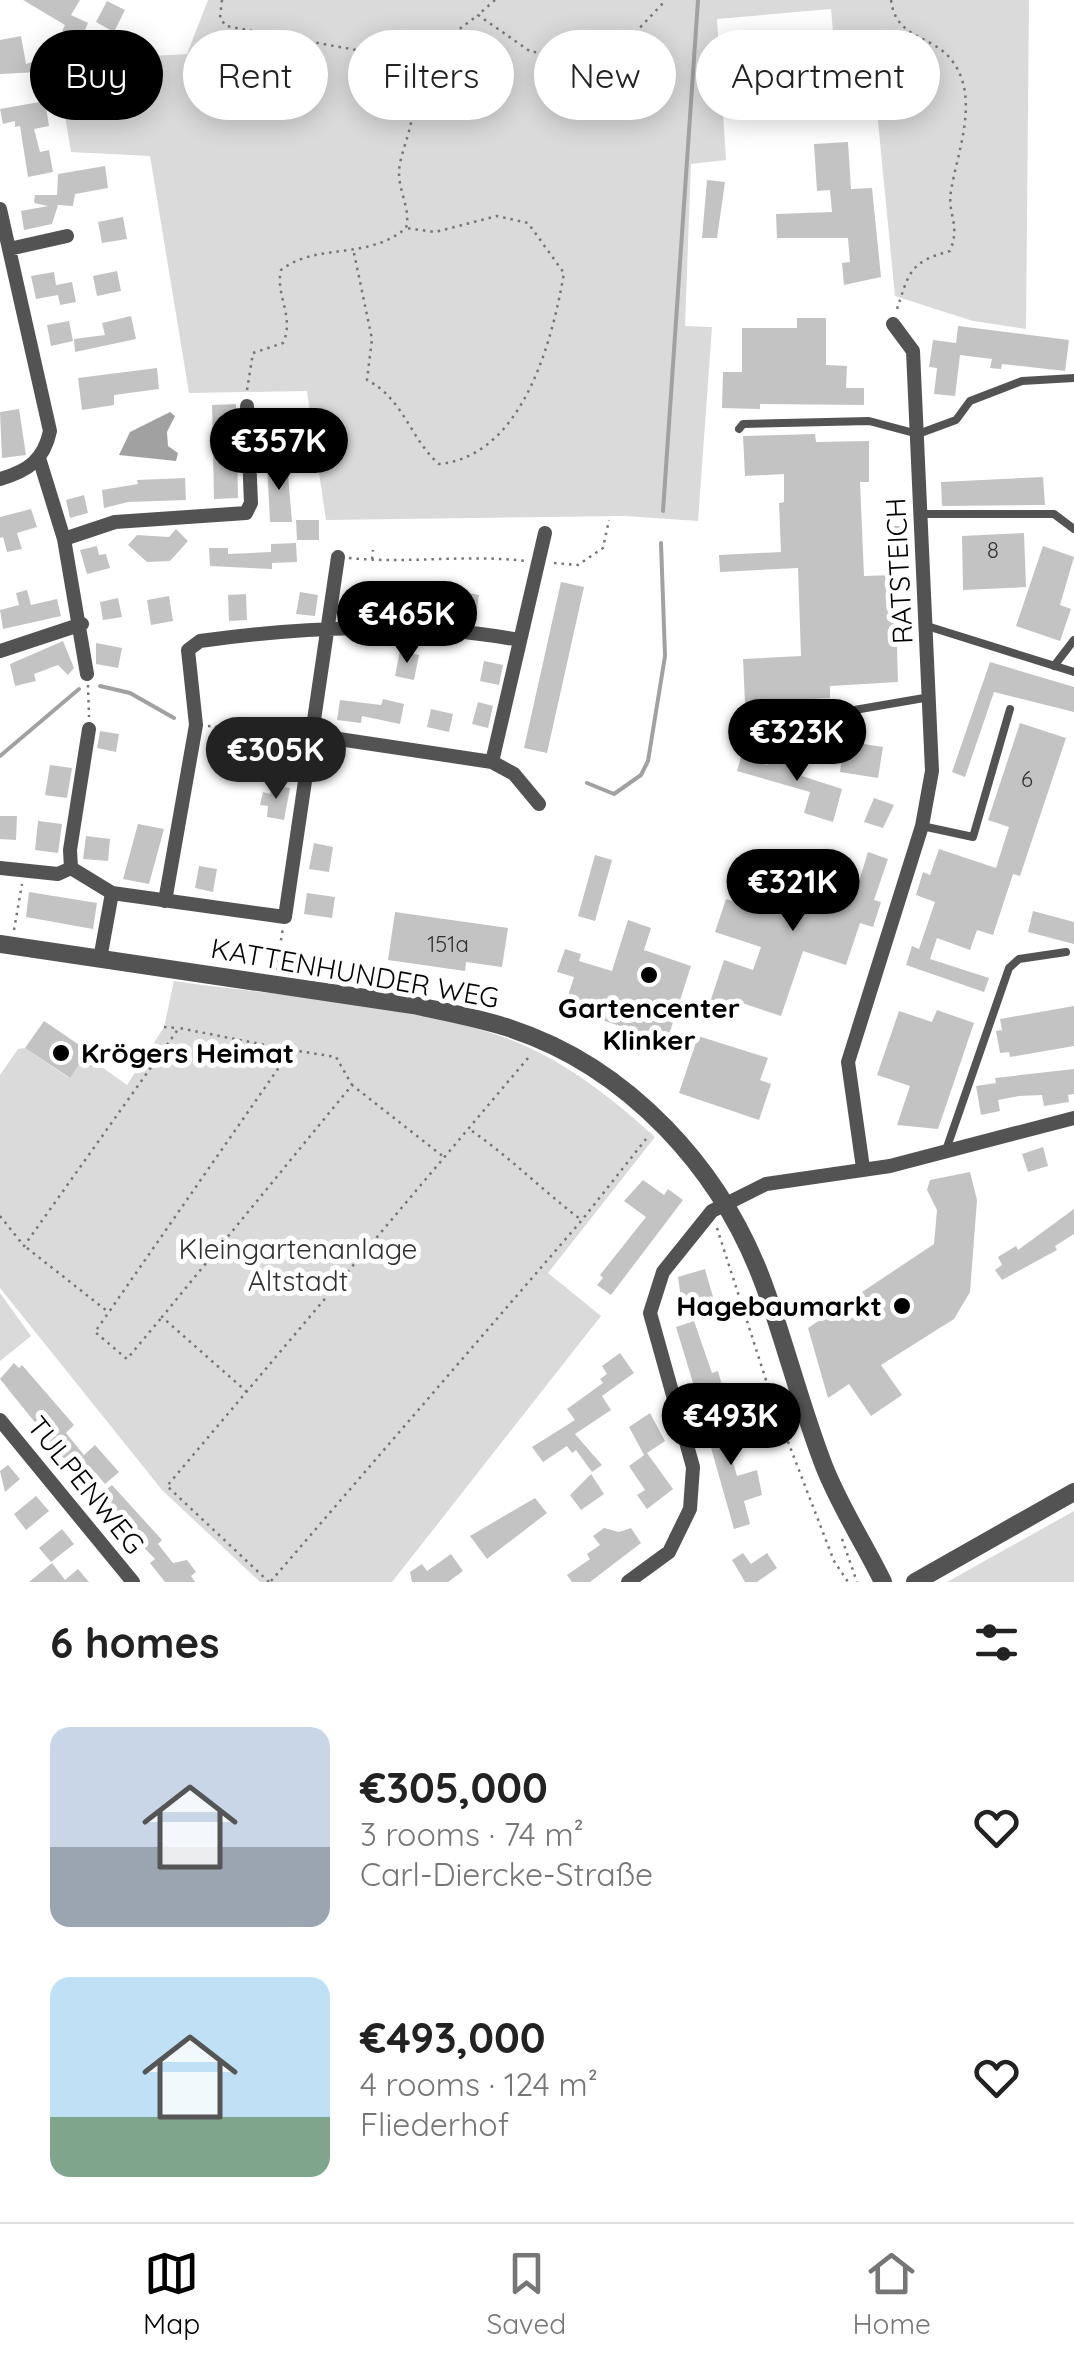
<!DOCTYPE html>
<html lang="en">
<head>
<meta charset="utf-8">
<style>
	body { margin:0; font-family:Quicksand,sans-serif; background:#f2f2f2; color:#222; height:100vh; display:flex; flex-direction:column; font-size:38px; white-space:nowrap }
	* { box-sizing:border-box; margin:0 }
	p { font-size:32px; color:#767676 }
	.icon { flex:none; width:55px; height:55px; fill:none; stroke:currentColor; stroke-width:2; stroke-linecap:round; stroke-linejoin:round }
	.map { position:relative; height:1582px; overflow:hidden }
	.drawer { display:flex; flex-direction:column; background:#fff; flex:1 }
	.drawer>* { flex:none }
	.hud { position:absolute; left:30px; top:30px; width:1015px; height:90px; display:flex; gap:20px }
	.price { position:absolute; translate:-50% -85px; padding:0 22px; border-radius:35px; background:#000; color:#fff; font-size:32px; line-height:65px; filter:drop-shadow(0 2px 5px #0008) }
	.price::after { content:''; position:absolute; left:50%; top:60px; width:30px; height:22px; margin-left:-15px; background:inherit; clip-path:polygon(0 0,100% 0,50% 100%) }
	.price.on { background:#222; color:#fff }
	ul { padding:0; list-style:none }
	li { display:flex; align-items:center; gap:30px; height:250px; padding:0 50px }
	li span { display:grid; place-items:center; flex:none; width:280px; height:200px; border-radius:20px; color:#555 }
	li>.icon { margin-inline-start:auto }
	span .icon { width:120px; height:120px; fill:#fffc; stroke-width:1 }
	li b { font-size:42px }
	h2 { display:flex; justify-content:space-between; align-items:center; height:120px; padding:0 50px; font-size:42px }
	.tag { padding:0 35px; border-radius:45px; background:#fff; box-shadow:0 5px 25px #0003; font-size:35px; line-height:90px }
	.tag.on { background:#000; color:#fff }
	.tabs { display:flex; justify-content:space-around; align-items:center; height:140px; border-top:2px solid #e0e0e0; background:#fff; font-size:28px; color:#767676 }
	.tabs a { display:grid; justify-items:center; gap:5px }
	.tabs .on { color:#000 }
	.map>svg:first-child { display:block }
</style>
</head>
<body>
<div class="map">
<svg width="1074" height="1582" viewBox="0 0 1074 1582">
	<rect width="100%" height="100%" fill="#fff"/>
	<path fill="#dadada" d="M 208,0 L 1029,0 L 1026,329 L 973,321 L 895,296 L 875,91 L 837,77 L 831,9 L 717,19 L 726,160 L 691,164 L 685,326 L 712,327 L 698,521 L 625,516 L 326,520 L 307,391 L 189,393 L 150,156 L 71,152 L 60,86 L 67,61 L 187,54 Z
		M 174,981 C 276,996 440,1006 530,1048 C 578,1071 616,1102 655,1137 L 548,1273 L 601,1316 L 392,1582 L 260,1582 L 162,1490 L 0,1288 L 0,1075 L 18,1049 L 25,1048 L 69,1078 L 82,1060 L 99,1065 L 127,1085 L 164,1027 Z
		M 0,1293 L 31,1336 L 0,1361 Z
		M 1074,1511 L 1074,1582 L 947,1582 Z"/>
	<path fill="#a1a1a1" d="M 170,412 L 175,416 L 167,432 L 168,446 L 178,453 L 176,461 L 119,455 L 130,432 Z"/>
	<g fill="none" stroke-linecap="round" stroke-linejoin="round">
		<path stroke="#a1a1a1" stroke-width="4" d="M 663,511 L 698,0
			M 100,686 L 130,693 L 174,718
			M 0,756 L 79,689
			M 587,783 L 614,794 L 641,775 L 648,761 L 665,656 L 661,543"/>
	</g>
	<path fill="#c3c3c3" d="M 23,0 L 80,0 L 71,15 L 88,23 L 81,40 L 62,31 L 65,25 Z
		M 107,1 L 125,10 L 114,32 L 96,22 Z
		M 21,36 L 26,64 L 35,61 L 38,72 L 0,74 L 0,40 Z
		M 45,101 L 49,126 L 34,129 L 40,152 L 49,150 L 53,172 L 28,177 L 20,126 L 15,127 L 15,121 L 3,124 L 0,109 Z
		M 848,142 L 851,189 L 872,188 L 881,277 L 844,285 L 842,263 L 850,262 L 848,238 L 777,238 L 776,214 L 832,212 L 830,190 L 817,191 L 814,144 Z
		M 105,166 L 108,188 L 75,194 L 73,206 L 58,205 L 52,224 L 24,230 L 21,211 L 48,206 L 34,203 L 35,195 L 57,195 L 58,174 Z
		M 707,180 L 725,182 L 717,238 L 702,238 Z
		M 123,217 L 127,239 L 102,243 L 98,222 Z
		M 117,271 L 121,291 L 97,296 L 93,276 Z
		M 54,272 L 56,285 L 72,282 L 76,302 L 60,305 L 58,295 L 36,299 L 31,276 Z
		M 131,316 L 136,339 L 75,352 L 74,339 L 105,335 L 102,323 Z
		M 797,318 L 826,318 L 826,365 L 847,366 L 846,388 L 864,388 L 864,405 L 760,404 L 760,409 L 722,408 L 723,372 L 742,372 L 742,328 L 797,328 Z
		M 69,321 L 73,341 L 51,346 L 47,325 Z
		M 958,326 L 1069,340 L 1065,371 L 1002,364 L 1001,369 L 990,368 L 992,359 L 960,355 L 955,396 L 934,394 L 937,368 L 929,367 L 933,340 L 956,343 Z
		M 157,368 L 159,389 L 114,395 L 114,405 L 82,410 L 78,378 Z
		M 236,404 L 238,498 L 214,499 L 212,405 Z
		M 19,409 L 26,455 L 2,458 L 0,412 Z
		M 272,410 L 290,410 L 291,445 L 278,445 L 278,438 L 273,438 Z
		M 815,434 L 816,442 L 869,441 L 869,482 L 860,482 L 864,576 L 895,575 L 898,682 L 830,686 L 830,698 L 745,703 L 743,659 L 801,656 L 798,568 L 720,572 L 719,555 L 781,552 L 779,503 L 784,502 L 784,474 L 745,476 L 743,436 Z
		M 267,463 L 287,463 L 292,522 L 270,522 Z
		M 1043,477 L 1045,505 L 942,506 L 941,482 Z
		M 185,478 L 186,500 L 128,502 L 104,508 L 102,490 L 138,484 L 137,480 Z
		M 84,495 L 88,513 L 70,518 L 66,500 Z
		M 31,509 L 37,527 L 17,533 L 22,549 L 7,552 L 3,537 L 0,538 L 0,517 Z
		M 296,520 L 319,520 L 319,540 L 297,540 Z
		M 888,526 L 906,526 L 907,553 L 889,554 Z
		M 176,529 L 188,541 L 170,561 L 147,562 L 128,545 L 137,535 L 169,537 Z
		M 1024,533 L 1026,587 L 963,590 L 962,536 Z
		M 296,543 L 297,562 L 272,563 L 272,569 L 210,566 L 209,548 L 228,548 L 228,554 L 271,552 L 271,544 Z
		M 97,546 L 99,555 L 106,554 L 110,568 L 87,574 L 80,550 Z
		M 1043,546 L 1074,557 L 1060,605 L 1071,609 L 1060,641 L 1016,626 Z
		M 417,582 L 479,595 L 476,616 L 380,604 L 383,584 L 416,589 Z
		M 561,582 L 584,587 L 547,753 L 524,748 Z
		M 27,590 L 31,605 L 57,599 L 61,616 L 3,629 L 0,610 L 19,605 L 16,593 Z
		M 300,592 L 318,595 L 315,616 L 296,614 Z
		M 246,594 L 247,620 L 229,621 L 228,595 Z
		M 169,596 L 173,621 L 151,625 L 147,600 Z
		M 118,598 L 122,617 L 103,620 L 100,602 Z
		M 63,641 L 74,668 L 68,675 L 58,665 L 34,674 L 36,681 L 15,686 L 10,664 Z
		M 96,643 L 122,648 L 118,668 L 96,664 Z
		M 400,651 L 419,655 L 414,680 L 395,676 Z
		M 484,661 L 503,665 L 499,685 L 480,681 Z
		M 990,662 L 1074,687 L 1074,712 L 994,692 L 965,777 L 952,772 Z
		M 383,699 L 404,704 L 400,724 L 362,716 L 361,723 L 337,720 L 340,700 L 381,705 Z
		M 478,702 L 493,706 L 488,728 L 472,724 Z
		M 431,709 L 453,714 L 449,732 L 427,727 Z
		M 1020,723 L 1066,738 L 1020,876 L 1013,874 L 993,935 L 977,930 L 970,950 L 937,938 L 930,959 L 989,978 L 984,992 L 906,965 L 912,946 L 919,949 L 935,902 L 916,895 L 923,872 L 930,875 L 939,849 L 996,868 L 1009,827 L 988,820 Z
		M 100,731 L 119,734 L 116,752 L 97,748 Z
		M 844,741 L 883,747 L 878,778 L 840,772 Z
		M 771,755 L 805,764 L 802,776 L 842,789 L 833,822 L 804,813 L 810,792 L 737,771 L 741,757 L 768,765 Z
		M 50,765 L 72,768 L 67,798 L 45,795 Z
		M 272,785 L 290,788 L 284,820 L 267,817 L 268,806 L 260,805 L 263,792 L 270,794 Z
		M 874,798 L 894,805 L 883,828 L 864,822 Z
		M 0,816 L 17,816 L 16,840 L 0,839 Z
		M 38,821 L 62,824 L 58,853 L 35,850 Z
		M 138,824 L 164,829 L 149,884 L 123,879 Z
		M 86,836 L 110,839 L 108,861 L 83,859 Z
		M 314,843 L 333,847 L 329,872 L 309,869 Z
		M 868,852 L 888,859 L 874,900 L 881,902 L 873,927 L 860,923 L 846,965 L 803,951 L 781,1016 L 742,1003 L 739,1012 L 710,1002 L 724,960 L 753,970 L 761,947 L 715,932 L 726,899 L 762,910 L 775,870 L 855,894 Z
		M 595,855 L 612,860 L 595,921 L 578,916 Z
		M 199,866 L 217,869 L 213,892 L 195,888 Z
		M 29,892 L 97,903 L 93,929 L 26,917 Z
		M 307,893 L 335,897 L 332,918 L 304,914 Z
		M 1033,911 L 1074,922 L 1074,944 L 1028,932 Z
		M 395,912 L 508,928 L 502,967 L 466,962 L 465,971 L 388,960 Z
		M 628,920 L 651,928 L 644,950 L 691,966 L 667,1041 L 564,1008 L 574,977 L 557,972 L 565,949 L 581,954 L 579,961 L 612,971 Z
		M 1074,1006 L 1074,1046 L 1010,1057 L 1009,1052 L 1000,1053 L 996,1031 L 1002,1030 L 1000,1019 Z
		M 937,1010 L 974,1023 L 938,1129 L 897,1125 L 910,1086 L 877,1075 L 899,1011 L 932,1022 Z
		M 44,1021 L 97,1057 L 91,1067 L 82,1060 L 70,1078 L 25,1048 Z
		M 698,1036 L 768,1058 L 760,1080 L 771,1084 L 759,1120 L 679,1093 Z
		M 1074,1069 L 1074,1094 L 1068,1095 L 1069,1102 L 1044,1106 L 1042,1095 L 1019,1096 L 998,1100 L 1000,1111 L 981,1115 L 976,1086 L 996,1083 L 995,1078 Z
		M 1043,1147 L 1048,1166 L 1028,1172 L 1022,1154 Z
		M 970,1172 L 977,1200 L 970,1292 L 954,1319 L 881,1365 L 902,1395 L 871,1416 L 849,1384 L 828,1398 L 808,1328 L 934,1244 L 937,1210 L 927,1190 L 930,1180 Z
		M 643,1180 L 664,1195 L 668,1189 L 683,1200 L 611,1295 L 597,1285 L 603,1278 L 600,1275 L 646,1217 L 624,1201 Z
		M 1074,1209 L 1074,1234 L 1055,1246 L 1057,1250 L 1002,1280 L 995,1270 L 1002,1265 L 998,1257 L 1016,1246 L 1018,1250 Z
		M 705,1269 L 715,1304 L 683,1313 L 678,1277 Z
		M 694,1321 L 712,1373 L 718,1371 L 723,1389 L 697,1396 L 676,1327 Z
		M 620,1353 L 634,1373 L 602,1396 L 611,1410 L 575,1434 L 602,1465 L 592,1472 L 576,1450 L 572,1453 L 567,1446 L 543,1462 L 532,1447 L 575,1420 L 567,1409 L 603,1383 L 600,1379 L 607,1374 L 602,1366 Z
		M 14,1363 L 19,1368 L 22,1365 L 74,1425 L 66,1433 L 84,1455 L 95,1445 L 119,1472 L 105,1484 L 95,1472 L 83,1482 L 0,1379 Z
		M 727,1409 L 737,1441 L 728,1444 L 737,1476 L 757,1470 L 762,1495 L 744,1501 L 750,1524 L 734,1529 L 702,1416 Z
		M 650,1413 L 665,1441 L 644,1455 L 629,1427 Z
		M 647,1453 L 673,1489 L 647,1509 L 637,1495 L 645,1490 L 629,1466 Z
		M 8,1465 L 20,1479 L 5,1492 L 0,1471 Z
		M 591,1474 L 604,1494 L 581,1510 L 570,1495 Z
		M 112,1485 L 162,1540 L 158,1544 L 173,1563 L 187,1560 L 196,1572 L 191,1576 L 195,1582 L 165,1582 L 150,1563 L 155,1559 L 96,1498 Z
		M 36,1496 L 49,1511 L 26,1530 L 14,1514 Z
		M 535,1498 L 547,1513 L 487,1559 L 470,1536 Z
		M 604,1528 L 619,1532 L 631,1528 L 641,1543 L 590,1582 L 572,1582 L 567,1575 L 590,1559 L 587,1554 L 600,1545 L 593,1536 Z
		M 62,1529 L 74,1544 L 51,1562 L 39,1548 Z
		M 743,1553 L 751,1564 L 767,1553 L 777,1568 L 757,1582 L 745,1582 L 732,1560 Z
		M 451,1554 L 463,1571 L 448,1582 L 412,1582 L 410,1572 L 422,1564 L 427,1571 Z
		M 52,1563 L 65,1580 L 78,1569 L 89,1582 L 29,1582 Z"/>
	<g fill="none" stroke-linecap="round" stroke-linejoin="round">
		<path stroke="#757575" stroke-width="2.5" stroke-dasharray="2.5 5" stroke-linecap="butt" d="M 222,0 L 220,18 L 226,26 L 356,50 L 429,51
			M 495,0 L 478,15 L 531,52 L 567,53 L 632,36 L 666,0
			M 891,0 C 896,41 934,34 953,62 C 980,99 957,153 951,191 C 947,215 961,224 950,251 C 908,262 909,274 896,312
			M 354,253 L 372,339 L 367,380 C 404,399 410,439 439,464 C 522,456 552,343 564,273 L 528,223 L 497,216 L 435,232 L 406,228
			M 247,390 L 253,353 L 283,343 C 295,317 275,295 281,270 C 317,242 367,261 406,228 C 411,210 399,192 399,173 C 399,159 407,141 410,127 C 420,83 450,101 430,51 L 478,15
			M 349,558 C 408,564 466,554 526,561
			M 372,559 L 373,550
			M 554,563 L 578,565 L 603,548 L 609,520
			M 88,685 L 89,717
			M 208,726 L 299,734
			M 14,930 L 22,884
			M 276,970 L 283,928
			M 164,1027 L 177,1028
			M 292,1050 L 336,1057 L 352,1085
			M 472,1131 C 512,1159 541,1189 580,1219
			M 0,1216 L 24,1246 L 179,1028 L 291,1050 L 95,1332 L 127,1359 L 162,1317
			M 717,1228 L 775,1408 L 834,1561 L 848,1582
			M 27,1248 L 107,1311
			M 247,1392 L 162,1317 L 352,1085 L 445,1158
			M 842,1539 L 857,1582
			M 271,1581 L 582,1220 L 646,1139
			M 269,1582 L 167,1486 L 528,1058"/>
		<path stroke="#535353" stroke-width="8" d="M 739,429 L 743,424 L 869,421 L 918,434 L 956,420 L 970,401 L 1022,381 L 1074,378
			M 922,514 L 1054,514 L 1074,529
			M 927,626 L 1074,672
			M 1054,666 L 1074,640
			M 802,719 L 930,697
			M 922,826 L 973,837 L 1010,709
			M 946,1150 L 1009,968 L 1019,959 L 1066,952"/>
		<path stroke="#535353" stroke-width="14" d="M 0,209 L 50,431 C 44,460 28,471 0,479
			M 9,249 L 67,236
			M 39,458 L 64,539 L 115,522 L 246,513 L 251,503 L 247,406
			M 64,539 L 87,674
			M 0,651 L 82,624
			M 89,729 L 70,850 L 71,868 L 112,893 L 100,959
			M 312,735 L 492,762 L 514,774 L 539,804
			M 492,762 L 545,533
			M 0,868 L 58,874 L 71,868
			M 112,893 L 285,917 L 338,557
			M 165,901 L 196,725 L 188,650 L 200,641 C 300,627 419,621 519,640
			M 863,1168 L 848,1062 L 922,826 L 932,771 L 913,351 L 893,324
			M 0,1420 L 133,1582
			M 628,1582 L 669,1552 L 690,1509 L 693,1467 L 650,1313 L 663,1272 L 712,1211 L 766,1184 L 890,1166 L 1074,1118"/>
		<path stroke="#535353" stroke-width="18" d="M 0,944 L 413,1005 C 445,1012 478,1018 509,1028 C 629,1067 722,1170 764,1285 C 786,1345 801,1407 824,1466 C 840,1507 864,1543 883,1582
			M 915,1582 L 1074,1492"/>
	</g>
	<g fill="#000" stroke="#fff" stroke-width="4">
		<circle cx="649" cy="975" r="10"/>
		<circle cx="61" cy="1053" r="10"/>
		<circle cx="902" cy="1306" r="10"/>
	</g>
	<g text-anchor="middle" stroke-width="10" stroke-linejoin="round" paint-order="stroke">
		<g font-size="22" fill="#313131">
			<text x="993" y="558">8</text>
			<text x="1027" y="787">6</text>
			<text x="448" y="952">151a</text>
		</g>
		<g font-size="28" fill="#000" stroke="#fff">
			<text transform="translate(899 571) rotate(-93)" y="10">RATSTEICH</text>
			<text transform="translate(355 973) rotate(10)" y="10">KATTENHUNDER WEG</text>
			<text transform="translate(86 1485) rotate(51)" y="10">TULPENWEG</text>
		</g>
		<g font-size="28" font-weight="bold" fill="#000" stroke="#fff">
			<text x="649" y="1018">Gartencenter<tspan x="649" dy="32">Klinker</tspan></text>
			<text x="81" y="1063" text-anchor="start">Krögers Heimat</text>
			<text x="882" y="1316" text-anchor="end">Hagebaumarkt</text>
		</g>
		<g font-size="28" fill="#313131" stroke="#fff">
			<text x="298" y="1259">Kleingartenanlage<tspan x="298" dy="32">Altstadt</tspan></text>
		</g>
	</g>
</svg>
<b class="price" style="left:279px;top:493px">€357K</b>
<b class="price" style="left:407px;top:666px">€465K</b>
<b class="price" style="left:797px;top:784px">€323K</b>
<b class="price on" style="left:276px;top:802px">€305K</b>
<b class="price" style="left:793px;top:934px">€321K</b>
<b class="price" style="left:731px;top:1468px">€493K</b>
<div class="hud">
<a class="tag on">Buy</a>
<a class="tag">Rent</a>
<a class="tag">Filters</a>
<a class="tag">New</a>
<a class="tag">Apartment</a>
</div>
</div>
<section class="drawer">
<h2>6 homes<svg class="icon" aria-label="filters" viewBox="0 0 24 24"><path d="M4 7h16M4 17h16"/><circle cx="9" cy="7" r="2"/><circle cx="15" cy="17" r="2"/></svg></h2>
<ul>
<li><span style="background:linear-gradient(#c9d6e8 60%,#9aa5b1 0)"><svg class="icon" aria-label="home" viewBox="0 0 24 24"><path d="M3 11l9-7 9 7M6 9v11h12V9"/></svg></span><div><b>€305,000</b><p>3 rooms · 74 m²</p><p>Carl-Diercke-Straße</p></div><svg class="icon" aria-label="heart" viewBox="0 0 24 24"><path d="M12 20l-8-8c-3-5 5-10 8-4 3-6 11-1 8 4z"/></svg></li>
<li><span style="background:linear-gradient(#bfe0f5 70%,#7fa58c 0)"><svg class="icon" aria-label="home" viewBox="0 0 24 24"><path d="M3 11l9-7 9 7M6 9v11h12V9"/></svg></span><div><b>€493,000</b><p>4 rooms · 124 m²</p><p>Fliederhof</p></div><svg class="icon" aria-label="heart" viewBox="0 0 24 24"><path d="M12 20l-8-8c-3-5 5-10 8-4 3-6 11-1 8 4z"/></svg></li>
</ul>
</section>
<nav class="tabs">
<a class="on"><svg class="icon" aria-label="map" viewBox="0 0 24 24"><path d="M3 6l6-2 6 2 6-2v14l-6 2-6-2-6 2zM9 4v14M15 6v14"/></svg>Map</a>
<a><svg class="icon" aria-label="saved" viewBox="0 0 24 24"><path d="M7 4h10v16l-5-4-5 4z"/></svg>Saved</a>
<a><svg class="icon" aria-label="home" viewBox="0 0 24 24"><path d="M3 11l9-7 9 7M6 9v11h12V9"/></svg>Home</a>
</nav>
</body>
</html>
